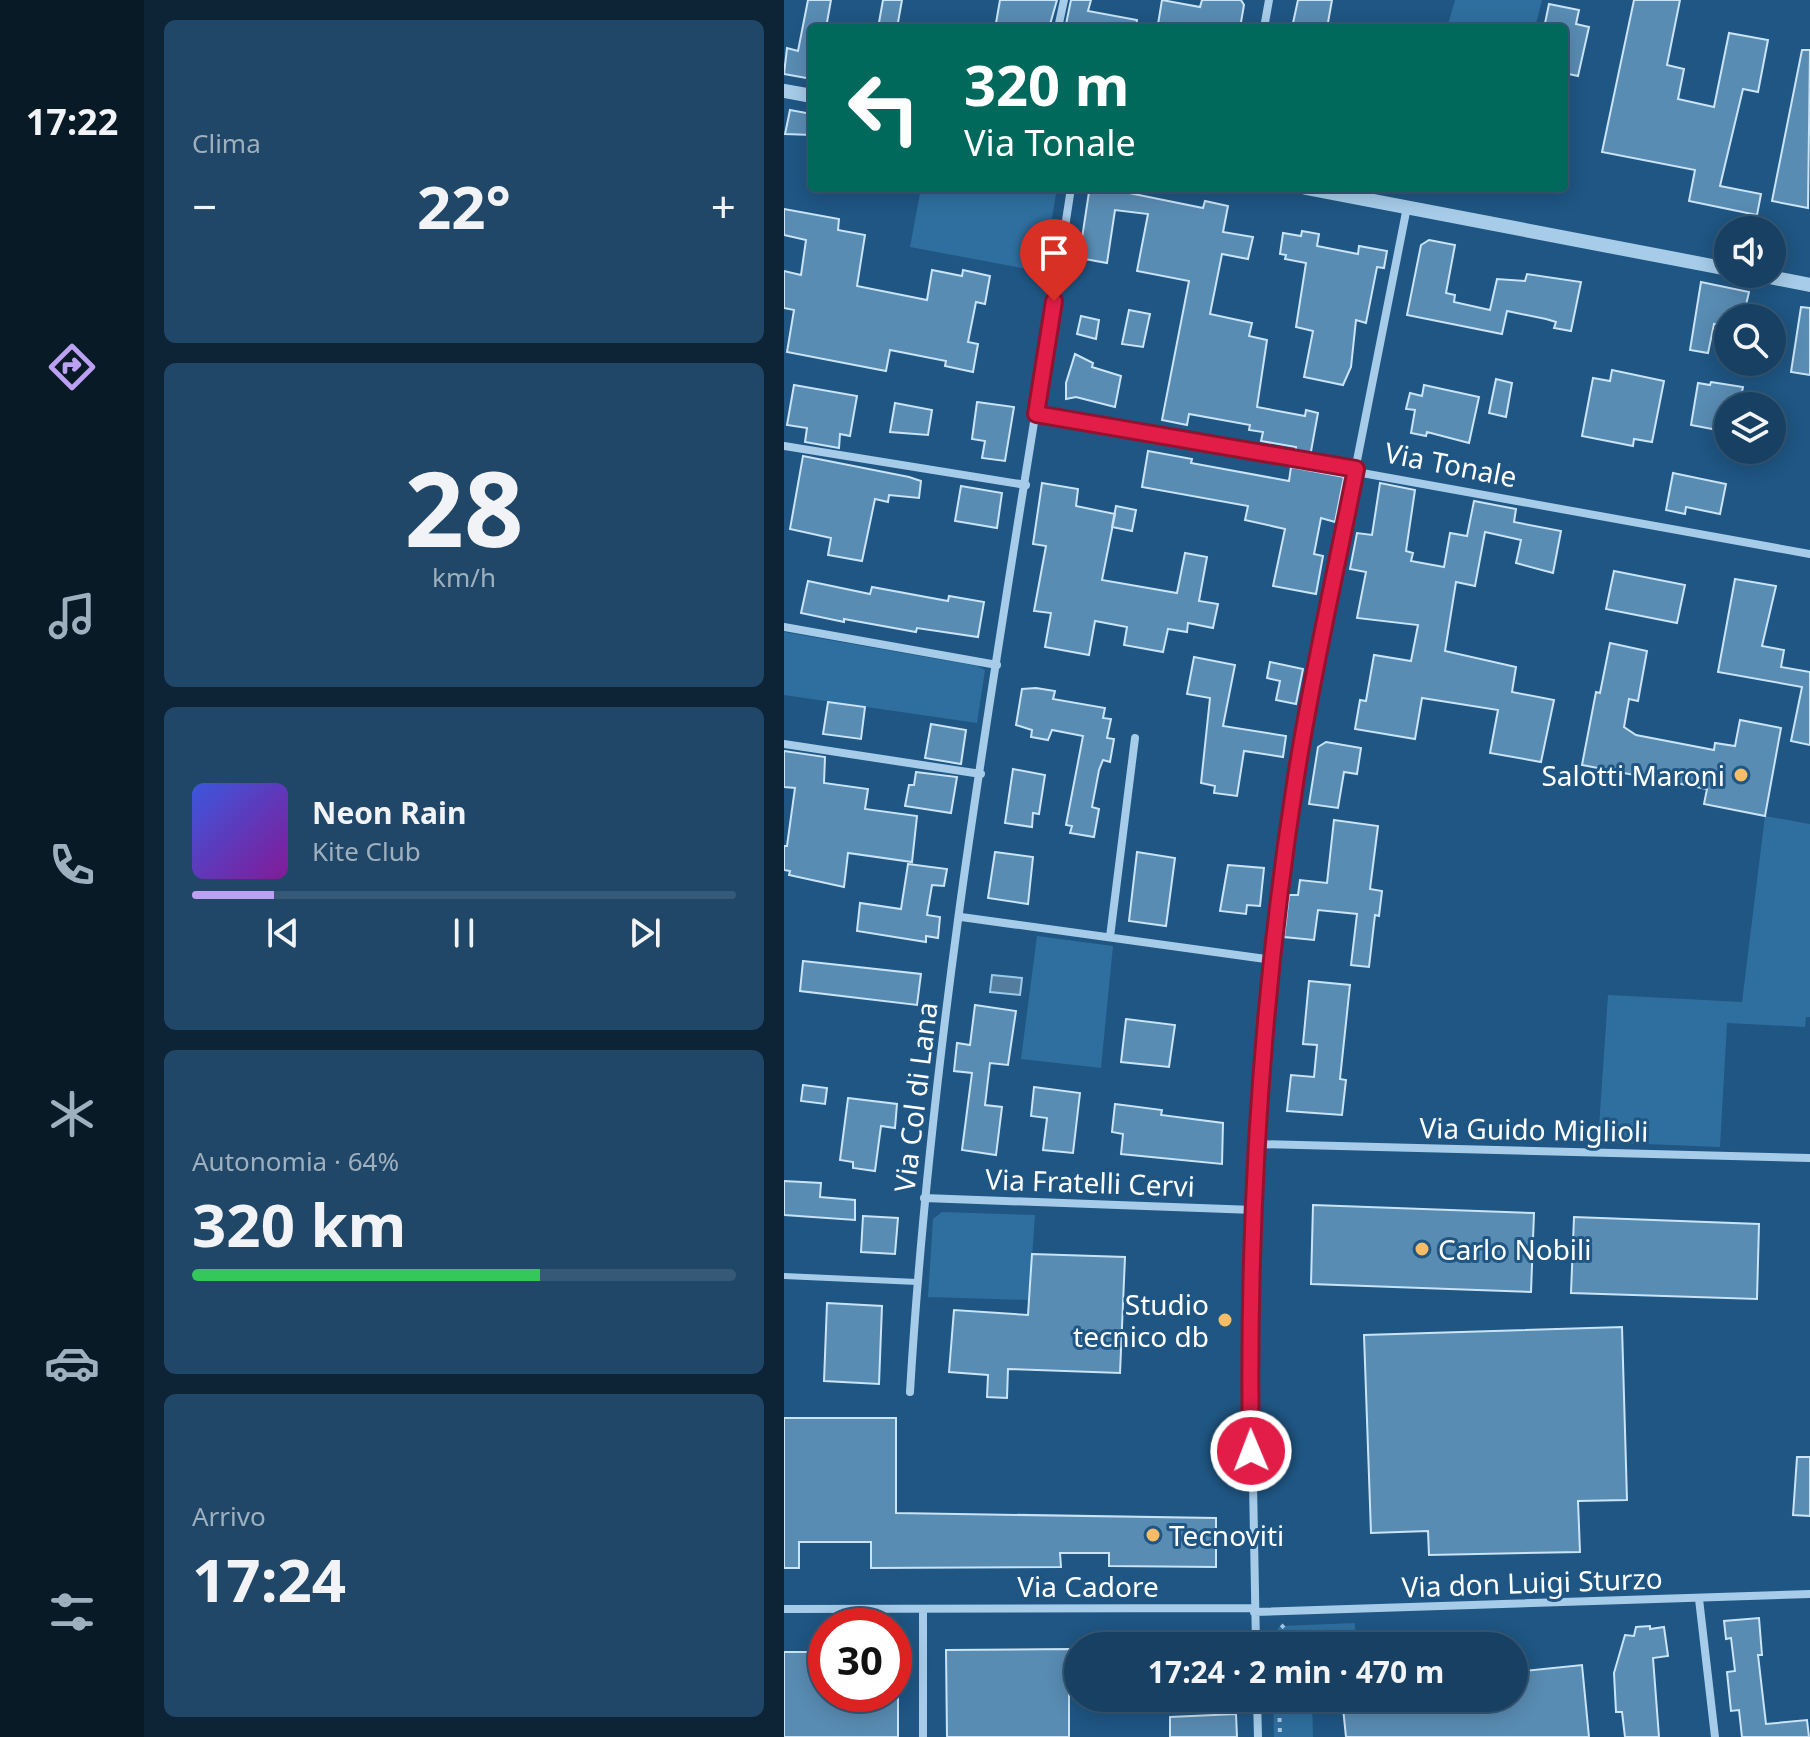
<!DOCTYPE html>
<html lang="it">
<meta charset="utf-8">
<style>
:root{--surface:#174062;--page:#204768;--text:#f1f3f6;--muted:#9eafbe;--line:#365977;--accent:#bca0f2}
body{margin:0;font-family:"Noto Sans",sans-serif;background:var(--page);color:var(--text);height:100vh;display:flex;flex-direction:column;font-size:30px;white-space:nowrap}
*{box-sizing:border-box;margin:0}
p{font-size:26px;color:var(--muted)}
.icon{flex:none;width:44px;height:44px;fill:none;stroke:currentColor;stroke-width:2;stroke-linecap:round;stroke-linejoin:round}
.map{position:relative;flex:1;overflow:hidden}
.sheet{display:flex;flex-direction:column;gap:20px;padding:20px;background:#0d2336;width:640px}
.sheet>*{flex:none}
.guide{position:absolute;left:24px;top:24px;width:760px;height:168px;border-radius:8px;box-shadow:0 4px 20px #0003,0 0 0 2px var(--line);background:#00695c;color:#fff;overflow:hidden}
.fabs{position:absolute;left:930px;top:216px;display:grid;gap:16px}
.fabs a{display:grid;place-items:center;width:72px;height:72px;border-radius:50%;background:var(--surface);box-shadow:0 4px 20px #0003,0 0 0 2px var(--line);font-size:40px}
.speed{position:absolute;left:24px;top:1608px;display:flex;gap:16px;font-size:40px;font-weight:700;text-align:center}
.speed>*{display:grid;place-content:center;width:104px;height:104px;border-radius:50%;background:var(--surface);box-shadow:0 4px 20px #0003,0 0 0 2px var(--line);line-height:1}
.speed .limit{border:12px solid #d22;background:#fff;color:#111}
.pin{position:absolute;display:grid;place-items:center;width:68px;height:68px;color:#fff;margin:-82px -34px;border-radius:50% 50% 50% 0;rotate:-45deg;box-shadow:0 0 8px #0007}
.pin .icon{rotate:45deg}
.me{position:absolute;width:88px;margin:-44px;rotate:359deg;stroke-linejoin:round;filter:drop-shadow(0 0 6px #0008)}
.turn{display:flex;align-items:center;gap:28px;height:168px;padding:0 24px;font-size:36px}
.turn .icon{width:104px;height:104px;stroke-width:2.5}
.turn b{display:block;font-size:56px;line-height:68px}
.big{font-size:60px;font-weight:700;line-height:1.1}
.sheet .tile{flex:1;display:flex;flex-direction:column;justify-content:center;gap:12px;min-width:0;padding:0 28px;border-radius:12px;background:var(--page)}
.sheet .dial{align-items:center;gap:0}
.dial b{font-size:104px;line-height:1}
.song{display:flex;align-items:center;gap:24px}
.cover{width:96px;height:96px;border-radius:12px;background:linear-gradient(135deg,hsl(230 70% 55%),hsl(290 70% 35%))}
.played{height:8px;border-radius:4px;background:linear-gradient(90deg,var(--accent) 15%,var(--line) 15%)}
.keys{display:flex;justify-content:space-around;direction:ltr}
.heat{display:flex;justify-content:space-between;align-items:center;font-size:44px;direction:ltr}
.charge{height:12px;border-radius:6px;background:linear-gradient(90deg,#34c759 64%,var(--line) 0)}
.trip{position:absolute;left:280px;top:1632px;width:464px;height:80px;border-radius:40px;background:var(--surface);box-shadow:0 4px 20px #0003,0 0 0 2px var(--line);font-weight:700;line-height:80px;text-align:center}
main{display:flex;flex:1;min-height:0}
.tabs{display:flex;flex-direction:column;width:144px;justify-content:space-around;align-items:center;background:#091a27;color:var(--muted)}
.tabs .icon{width:56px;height:56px}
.tabs .on{color:var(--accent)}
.tabs b{font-size:36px;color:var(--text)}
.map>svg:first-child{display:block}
</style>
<main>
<nav class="tabs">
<b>17:22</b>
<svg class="icon on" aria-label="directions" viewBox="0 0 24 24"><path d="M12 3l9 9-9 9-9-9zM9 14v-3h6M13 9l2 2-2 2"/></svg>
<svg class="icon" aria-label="music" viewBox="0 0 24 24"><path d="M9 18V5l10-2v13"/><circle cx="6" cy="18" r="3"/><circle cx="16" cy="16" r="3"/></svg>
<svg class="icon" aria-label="phone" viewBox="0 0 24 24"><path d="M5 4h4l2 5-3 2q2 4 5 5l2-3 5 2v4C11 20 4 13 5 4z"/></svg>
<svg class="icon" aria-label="climate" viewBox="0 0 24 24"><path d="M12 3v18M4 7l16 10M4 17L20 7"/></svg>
<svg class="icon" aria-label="car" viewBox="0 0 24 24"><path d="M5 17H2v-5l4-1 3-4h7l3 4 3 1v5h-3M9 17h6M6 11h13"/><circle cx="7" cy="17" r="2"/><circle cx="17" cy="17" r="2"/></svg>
<svg class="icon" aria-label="filters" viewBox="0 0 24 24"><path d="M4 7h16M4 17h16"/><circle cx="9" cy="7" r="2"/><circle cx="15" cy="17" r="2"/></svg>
</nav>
<section class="sheet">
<div class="tile"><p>Clima</p>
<div class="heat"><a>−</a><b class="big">22°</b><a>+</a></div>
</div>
<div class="tile dial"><b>28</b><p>km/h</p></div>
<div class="tile">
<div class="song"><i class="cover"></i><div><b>Neon Rain</b><p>Kite Club</p></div></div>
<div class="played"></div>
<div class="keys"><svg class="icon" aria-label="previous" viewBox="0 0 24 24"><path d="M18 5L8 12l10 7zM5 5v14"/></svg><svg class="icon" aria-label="pause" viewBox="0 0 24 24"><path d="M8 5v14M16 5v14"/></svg><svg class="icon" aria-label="next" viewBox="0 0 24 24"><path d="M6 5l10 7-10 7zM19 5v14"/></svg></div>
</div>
<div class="tile"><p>Autonomia · 64%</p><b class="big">320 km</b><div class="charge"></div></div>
<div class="tile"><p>Arrivo</p><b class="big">17:24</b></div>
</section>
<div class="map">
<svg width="1026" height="1737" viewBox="0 0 1026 1737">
<rect width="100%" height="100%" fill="#1f5683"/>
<path fill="#2f6f9f" d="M 671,0 L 758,0 L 751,28 L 663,28 Z
M 137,188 L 273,188 L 259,272 L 126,247 Z
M 0,632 L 193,666 L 201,670 L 193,723 L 0,695 Z
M 981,816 L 1026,824 L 1026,1017 L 1022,1017 L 1021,1027 L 943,1023 L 936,1147 L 814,1142 L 824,995 L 958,1002 Z
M 253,936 L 329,946 L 317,1068 L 237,1059 Z
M 158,1212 L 251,1215 L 245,1300 L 144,1297 L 149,1219 Z
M 571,1623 L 572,1646 L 481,1646 L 496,1626 Z
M 489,1698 L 528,1698 L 529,1737 L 490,1737 Z"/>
<path fill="#547c9c" stroke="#9ac9ea" stroke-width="2" d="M 208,975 L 238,978 L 236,995 L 206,992 Z"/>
<path fill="#598cb3" stroke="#cae4f7" stroke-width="2" d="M 24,0 L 47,0 L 42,28 L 28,28 L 28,79 L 0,74 L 3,48 L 14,51 Z
M 99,0 L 118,0 L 113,28 L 94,28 Z
M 216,0 L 273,0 L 265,28 L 237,28 L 212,23 Z
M 287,0 L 307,0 L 304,11 L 353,20 L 352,28 L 301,28 L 282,24 Z
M 378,0 L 416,7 L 418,0 L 457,0 L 460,5 L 456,28 L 392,28 L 374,24 Z
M 514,0 L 548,0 L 543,28 L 509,23 Z
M 850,0 L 896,0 L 883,65 L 900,69 L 894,99 L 930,107 L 945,33 L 984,40 L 974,92 L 959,89 L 936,186 L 977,194 L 973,215 L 905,201 L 911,170 L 818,152 Z
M 765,4 L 795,10 L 792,24 L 805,27 L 794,76 L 780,73 L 780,28 L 760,28 Z
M 1018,50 L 1026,50 L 1024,208 L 988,201 Z
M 6,110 L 28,114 L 28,135 L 1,134 Z
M 311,188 L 346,188 L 345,193 L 419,208 L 421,201 L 444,206 L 439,232 L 469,237 L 464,259 L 438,254 L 426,314 L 468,323 L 465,336 L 483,340 L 473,407 L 521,416 L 522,410 L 534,413 L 526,457 L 511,454 L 512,447 L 477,441 L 479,432 L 465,430 L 466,425 L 405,414 L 403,425 L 378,420 L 405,281 L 353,271 L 364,214 L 331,210 L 323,263 L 295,258 L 305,192 Z
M 0,209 L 55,219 L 54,230 L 81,235 L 73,286 L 143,300 L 148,270 L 178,276 L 179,270 L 206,276 L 201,304 L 192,302 L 184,342 L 194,344 L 189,372 L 161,366 L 162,361 L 106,350 L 102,371 L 3,352 L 10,310 L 0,308 L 0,271 L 17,275 L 22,240 L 0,235 Z
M 518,231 L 535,234 L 533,246 L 574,254 L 575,246 L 603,251 L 600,268 L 593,267 L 582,323 L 572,320 L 567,367 L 559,385 L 520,377 L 529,331 L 512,327 L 522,263 L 501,259 L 502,255 L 496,254 L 499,233 L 517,236 Z
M 645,240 L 671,245 L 662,293 L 671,295 L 670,302 L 706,310 L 713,279 L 741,281 L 743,274 L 797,282 L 787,331 L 770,328 L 772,322 L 762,319 L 723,311 L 718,334 L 623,315 L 637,245 Z
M 917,282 L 965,292 L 960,314 L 944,318 L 944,327 L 930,324 L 924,353 L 906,350 Z
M 1017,307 L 1026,308 L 1026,375 L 1007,372 Z
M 345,310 L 366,314 L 359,347 L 338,344 Z
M 297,316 L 315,320 L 312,339 L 293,334 Z
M 291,354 L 309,363 L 308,367 L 337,376 L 331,407 L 292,397 L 282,399 L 282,383 Z
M 828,370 L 880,381 L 868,442 L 850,439 L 849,446 L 798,436 L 809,378 L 826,381 Z
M 712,379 L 728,383 L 722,417 L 705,413 Z
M 927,382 L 959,387 L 955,406 L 944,406 L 944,432 L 907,425 L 914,383 L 926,385 Z
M 10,385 L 73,396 L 66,436 L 56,434 L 55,448 L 21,442 L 23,428 L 3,425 Z
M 640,385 L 695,397 L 685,443 L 643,432 L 642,436 L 627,433 L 631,410 L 622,409 L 626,393 L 638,396 Z
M 193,402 L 230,407 L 221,461 L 198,458 L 201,441 L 188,439 Z
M 111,403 L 148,410 L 144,435 L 106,432 Z
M 364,451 L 408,459 L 407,463 L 505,481 L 507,467 L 560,477 L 551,522 L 537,518 L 530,554 L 539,556 L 532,594 L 489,586 L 501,529 L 461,520 L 464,506 L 358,487 Z
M 19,456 L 125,477 L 137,481 L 135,498 L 105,495 L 104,502 L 91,499 L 78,561 L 44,555 L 47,538 L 6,529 Z
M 889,473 L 942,484 L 936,514 L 902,507 L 901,514 L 882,510 Z
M 258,483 L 294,489 L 292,506 L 331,514 L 318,580 L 393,593 L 401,553 L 423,557 L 415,601 L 434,604 L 429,628 L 404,623 L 403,632 L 384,629 L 379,652 L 340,645 L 343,627 L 311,621 L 305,655 L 261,647 L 267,613 L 250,611 L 262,546 L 249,544 Z
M 596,483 L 631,490 L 622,551 L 629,553 L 627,561 L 660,567 L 666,533 L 683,536 L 690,501 L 732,509 L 730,522 L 777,531 L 769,573 L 732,563 L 737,540 L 701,532 L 691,586 L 672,582 L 661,651 L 732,667 L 728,692 L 770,700 L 757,762 L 706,753 L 714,710 L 638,698 L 631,739 L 571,729 L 576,700 L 582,701 L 590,655 L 627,661 L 634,625 L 573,618 L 582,572 L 566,569 L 573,533 L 588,535 Z
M 177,486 L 218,493 L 213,528 L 171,521 Z
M 332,506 L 352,510 L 348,531 L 328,527 Z
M 830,571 L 901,585 L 893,623 L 822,609 Z
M 951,579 L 992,586 L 978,646 L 1000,650 L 997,667 L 1026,672 L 1026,745 L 1007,741 L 1018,687 L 934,672 Z
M 24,581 L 86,594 L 88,587 L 164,601 L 165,596 L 200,602 L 194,637 L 133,628 L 132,632 L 60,619 L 60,622 L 17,613 Z
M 826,643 L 863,651 L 854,701 L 845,699 L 840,727 L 852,735 L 930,750 L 931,743 L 951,746 L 956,720 L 997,728 L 981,816 L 920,804 L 923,789 L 798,765 L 812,692 L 816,693 Z
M 410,657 L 451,665 L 439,726 L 502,736 L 499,757 L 460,751 L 453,796 L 430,793 L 431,786 L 417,783 L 426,698 L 403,694 Z
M 486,662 L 519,669 L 512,704 L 492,700 L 496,681 L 483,678 Z
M 252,688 L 271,691 L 269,699 L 321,708 L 319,718 L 327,719 L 323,738 L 330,739 L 326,762 L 319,760 L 315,770 L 308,807 L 315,809 L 310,837 L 286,833 L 288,826 L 282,825 L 299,736 L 268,730 L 264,740 L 247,737 L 248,730 L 232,725 L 238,689 Z
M 44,702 L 81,707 L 77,739 L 39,734 Z
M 147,724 L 182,730 L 177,764 L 141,758 Z
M 542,742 L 577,748 L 573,774 L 560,772 L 554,808 L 525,804 L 534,747 Z
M 0,751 L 41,757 L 40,783 L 84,789 L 81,809 L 133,816 L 128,862 L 64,853 L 60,887 L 5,875 L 6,871 L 0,870 L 0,846 L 3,846 L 11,788 L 0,787 Z
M 229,769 L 261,775 L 255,814 L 249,813 L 248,827 L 221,823 Z
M 132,772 L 173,777 L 167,813 L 121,806 L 125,785 L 130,785 Z
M 550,820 L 594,826 L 586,889 L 598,891 L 595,916 L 591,915 L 585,967 L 567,965 L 573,914 L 534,910 L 530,940 L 500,937 L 505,895 L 514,895 L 516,880 L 543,883 Z
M 211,852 L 249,857 L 244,904 L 204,898 Z
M 353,852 L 391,858 L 382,926 L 345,921 Z
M 124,864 L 163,869 L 160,886 L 148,885 L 143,915 L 156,917 L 154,938 L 142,936 L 142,942 L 73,931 L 76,903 L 117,909 Z
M 444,865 L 480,868 L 476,906 L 463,905 L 462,914 L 436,911 Z
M 19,961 L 137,974 L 133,1005 L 16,991 Z
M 525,981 L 566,985 L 556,1079 L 562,1080 L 558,1115 L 503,1111 L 507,1075 L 530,1077 L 533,1045 L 519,1044 Z
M 191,1005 L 232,1011 L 224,1065 L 206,1063 L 201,1105 L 218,1107 L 212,1155 L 178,1150 L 188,1073 L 170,1071 L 173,1043 L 186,1045 Z
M 342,1019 L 391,1025 L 385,1067 L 337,1062 Z
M 19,1085 L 43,1088 L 41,1104 L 17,1101 Z
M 250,1087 L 296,1093 L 289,1153 L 259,1150 L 263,1118 L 247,1116 Z
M 64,1098 L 113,1104 L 111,1128 L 97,1126 L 91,1171 L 69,1168 L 69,1162 L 56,1160 Z
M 331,1104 L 378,1110 L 377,1115 L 439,1123 L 438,1164 L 337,1154 L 339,1134 L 328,1132 Z
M 0,1181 L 37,1183 L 36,1197 L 71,1200 L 71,1220 L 0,1215 Z
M 529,1205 L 750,1213 L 747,1292 L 527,1284 Z
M 79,1216 L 114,1218 L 111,1254 L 77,1252 Z
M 790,1217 L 975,1224 L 973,1299 L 787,1293 Z
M 248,1254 L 341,1257 L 336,1373 L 224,1369 L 223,1398 L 203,1397 L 204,1375 L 165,1372 L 170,1310 L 244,1315 Z
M 43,1303 L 98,1306 L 95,1384 L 40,1381 Z
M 838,1327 L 843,1500 L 794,1501 L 796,1552 L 645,1555 L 644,1531 L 587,1533 L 580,1335 Z
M 0,1418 L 112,1418 L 112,1513 L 432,1518 L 432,1567 L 325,1566 L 325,1553 L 276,1553 L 277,1567 L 87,1568 L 87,1542 L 15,1542 L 15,1568 L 0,1568 Z
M 1013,1457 L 1026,1457 L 1026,1516 L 1009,1515 Z
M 975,1618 L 978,1655 L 974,1655 L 982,1724 L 1023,1720 L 1025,1737 L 958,1737 L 955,1710 L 947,1711 L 943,1672 L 951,1671 L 947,1638 L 942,1639 L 940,1621 Z
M 866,1626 L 866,1629 L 880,1627 L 884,1656 L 869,1658 L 875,1737 L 841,1737 L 838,1712 L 832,1712 L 830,1673 L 841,1635 L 850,1636 L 852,1627 Z
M 285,1649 L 285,1737 L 163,1737 L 162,1650 Z
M 0,1652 L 42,1652 L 42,1694 L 114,1694 L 114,1737 L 0,1737 Z
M 798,1665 L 805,1737 L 562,1737 L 558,1698 L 730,1698 L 730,1672 Z
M 452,1714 L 453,1737 L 386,1737 L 386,1717 Z"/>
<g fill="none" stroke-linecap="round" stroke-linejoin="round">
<path stroke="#a6cce9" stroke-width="4" stroke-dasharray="4 6" stroke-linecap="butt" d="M 493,1646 L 493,1632 L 500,1625
M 495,1698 L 496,1737"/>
<path stroke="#a6cce9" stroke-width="6" d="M 0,1276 L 133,1282"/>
<path stroke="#a6cce9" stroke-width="8" d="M 274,28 L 280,0
M 480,28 L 485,0
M 252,414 L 1026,554
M 0,446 L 242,485
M 0,627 L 213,665
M 0,744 L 197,774
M 177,917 L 489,960
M 326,937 L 351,738
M 473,1144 L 1026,1158
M 140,1198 L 470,1210
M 126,1392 C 150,989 226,587 287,188
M 915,1599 L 931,1737
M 0,1609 L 470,1608
M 470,1612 L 1026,1594
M 472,1646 L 466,1318 L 472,1163 L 489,960 L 523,714 L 623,207
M 473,1698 L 474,1737
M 139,1737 L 139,1609"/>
<path stroke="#a6cce9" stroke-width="14" d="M 0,91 L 28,96
M 522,188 L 944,269
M 971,274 L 1026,285"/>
</g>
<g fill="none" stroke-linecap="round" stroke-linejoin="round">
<defs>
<path id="route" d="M 270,301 L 252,414 L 572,469 C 552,571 528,674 512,777 C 477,999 463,1226 467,1451"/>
</defs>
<use href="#route" stroke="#92132f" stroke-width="20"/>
<use href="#route" stroke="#e11d48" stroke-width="14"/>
</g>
<g fill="#f7bc66" stroke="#1f5683" stroke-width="3">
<circle cx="957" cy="775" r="8"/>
<circle cx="638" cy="1249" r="8"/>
<circle cx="441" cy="1320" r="8"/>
<circle cx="369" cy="1535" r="8"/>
</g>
<g text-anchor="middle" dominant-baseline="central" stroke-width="6" stroke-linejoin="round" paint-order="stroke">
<g font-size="28" fill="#fff" stroke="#1f5683">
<text transform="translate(667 464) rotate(11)">Via Tonale</text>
<text transform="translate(131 1097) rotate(-83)">Via Col di Lana</text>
<text transform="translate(750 1129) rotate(1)">Via Guido Miglioli</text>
<text transform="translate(306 1182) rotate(2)">Via Fratelli Cervi</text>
<text transform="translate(748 1582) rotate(-2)">Via don Luigi Sturzo</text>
<text x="304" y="1586">Via Cadore</text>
</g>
<g font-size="28" fill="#fff" stroke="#1f5683" text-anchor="end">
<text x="941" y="775">Salotti Maroni</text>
<text x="654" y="1249" text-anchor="start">Carlo Nobili</text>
<text x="425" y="1304">Studio<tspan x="425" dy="32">tecnico db</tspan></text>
<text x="385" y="1535" text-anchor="start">Tecnoviti</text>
</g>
</g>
</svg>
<div class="fabs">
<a><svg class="icon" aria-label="sound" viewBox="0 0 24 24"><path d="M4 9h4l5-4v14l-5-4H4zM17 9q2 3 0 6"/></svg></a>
<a><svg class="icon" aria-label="search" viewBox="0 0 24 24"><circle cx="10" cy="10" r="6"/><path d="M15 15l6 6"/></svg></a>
<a><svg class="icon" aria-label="layers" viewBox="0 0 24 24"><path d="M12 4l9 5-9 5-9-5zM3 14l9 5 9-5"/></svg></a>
</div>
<div class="speed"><div class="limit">30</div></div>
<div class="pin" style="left:270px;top:301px;background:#d93025"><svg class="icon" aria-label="arrive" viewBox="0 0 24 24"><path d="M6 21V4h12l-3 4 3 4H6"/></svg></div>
<svg class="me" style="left:467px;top:1451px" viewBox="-20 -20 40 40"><circle r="17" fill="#e11d48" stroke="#fff" stroke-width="3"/><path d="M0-11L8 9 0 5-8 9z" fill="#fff"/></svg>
<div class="trip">17:24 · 2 min · 470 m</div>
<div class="guide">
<div class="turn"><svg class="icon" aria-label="left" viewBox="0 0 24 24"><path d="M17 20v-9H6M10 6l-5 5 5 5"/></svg><div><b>320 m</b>Via Tonale</div></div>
</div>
</div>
</main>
